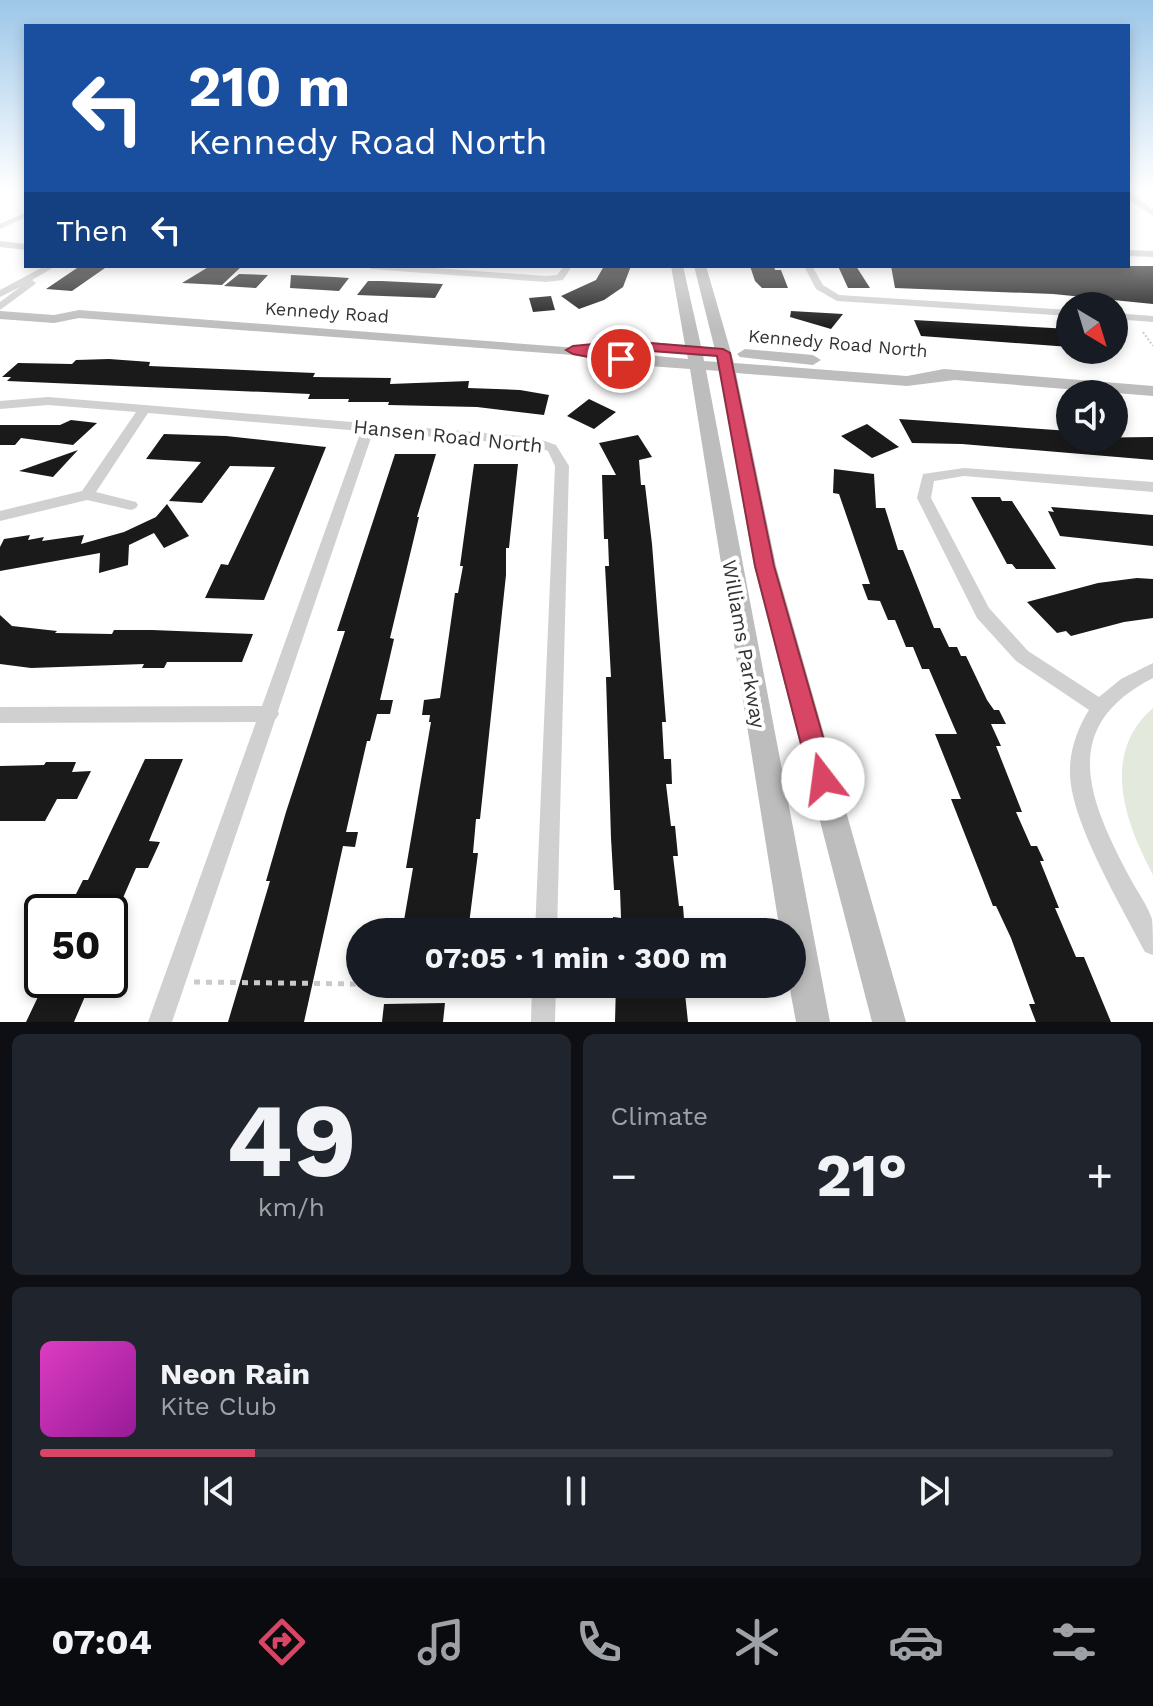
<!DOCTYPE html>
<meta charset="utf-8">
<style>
:root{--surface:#171b24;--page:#20242c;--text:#f1f3f6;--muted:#9ea1a6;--line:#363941;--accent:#d94665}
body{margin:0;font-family:"Work Sans",sans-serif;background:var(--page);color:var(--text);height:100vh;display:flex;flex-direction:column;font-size:30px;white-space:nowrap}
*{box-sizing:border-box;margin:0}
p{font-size:26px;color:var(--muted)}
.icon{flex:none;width:44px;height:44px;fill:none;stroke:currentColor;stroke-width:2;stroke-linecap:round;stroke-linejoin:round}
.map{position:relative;height:1022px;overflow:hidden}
.drawer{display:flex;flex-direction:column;gap:12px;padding:12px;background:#0d0f14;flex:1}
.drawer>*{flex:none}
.top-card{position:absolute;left:24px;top:24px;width:1106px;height:244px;border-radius:0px;box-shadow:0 4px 12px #0003;background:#1a4fa0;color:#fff;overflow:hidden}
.needle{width:52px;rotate:142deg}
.tools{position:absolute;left:1056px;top:292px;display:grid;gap:16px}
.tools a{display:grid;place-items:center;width:72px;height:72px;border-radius:50%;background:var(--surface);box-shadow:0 4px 12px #0003;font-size:40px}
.speed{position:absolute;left:24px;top:894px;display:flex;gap:16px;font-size:40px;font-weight:700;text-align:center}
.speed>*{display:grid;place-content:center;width:104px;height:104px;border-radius:50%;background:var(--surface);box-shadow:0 4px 12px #0003;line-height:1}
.speed .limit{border:4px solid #111;border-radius:12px;background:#fff;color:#111}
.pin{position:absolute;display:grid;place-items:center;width:68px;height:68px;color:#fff;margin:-34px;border:4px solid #fff;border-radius:50%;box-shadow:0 2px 8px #0007}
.me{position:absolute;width:88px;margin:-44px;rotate:345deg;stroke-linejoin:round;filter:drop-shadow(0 0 6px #0008)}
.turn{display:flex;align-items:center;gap:28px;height:168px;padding:0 32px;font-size:36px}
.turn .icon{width:104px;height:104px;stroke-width:2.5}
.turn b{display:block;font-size:56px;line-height:68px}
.then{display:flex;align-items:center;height:76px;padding:0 32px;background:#0003;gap:16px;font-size:30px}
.big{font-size:60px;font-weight:700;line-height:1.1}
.drawer .widget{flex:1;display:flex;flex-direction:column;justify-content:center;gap:12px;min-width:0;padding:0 28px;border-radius:12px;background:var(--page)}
.drawer .dial{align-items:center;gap:0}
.dial b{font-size:104px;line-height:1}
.song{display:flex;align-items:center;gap:24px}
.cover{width:96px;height:96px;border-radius:12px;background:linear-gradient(135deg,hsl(310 70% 55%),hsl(300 70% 35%))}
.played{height:8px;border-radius:4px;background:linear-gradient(90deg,var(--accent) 20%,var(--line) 20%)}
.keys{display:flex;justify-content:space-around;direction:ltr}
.heat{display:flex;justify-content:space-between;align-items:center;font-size:44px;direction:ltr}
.drawer .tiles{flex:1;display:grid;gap:12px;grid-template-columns:1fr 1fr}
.widget:last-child{grid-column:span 2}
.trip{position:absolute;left:346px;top:918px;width:460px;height:80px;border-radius:40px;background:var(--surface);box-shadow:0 4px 12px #0003;font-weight:700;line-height:80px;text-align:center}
.dock{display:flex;height:128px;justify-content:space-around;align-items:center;background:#090b0e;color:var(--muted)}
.dock .icon{width:56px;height:56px}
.dock .on{color:var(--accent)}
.dock b{font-size:36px;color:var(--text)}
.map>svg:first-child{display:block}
</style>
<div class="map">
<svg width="1153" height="1022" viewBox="0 0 1153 1022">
<rect width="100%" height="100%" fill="#fff"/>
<path fill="#e4e9dd" d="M 1153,708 L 1153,875 C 1125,823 1100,753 1153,708 Z"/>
<path fill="#1a1a1a" d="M 80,266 L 105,268 L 72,291 L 46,289 Z
M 210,266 L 242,266 L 222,285 L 182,283 Z
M 604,266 L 631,266 L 623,287 L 604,300 L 579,309 L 561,296 L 596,280 Z
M 750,266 L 774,266 L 775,270 L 781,270 L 788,288 L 762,288 L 755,281 Z
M 838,266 L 856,266 L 870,288 L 848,288 Z
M 891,266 L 1153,266 L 1153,304 L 1053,294 L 895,288 Z
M 239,274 L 268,275 L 256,288 L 224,286 Z
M 291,275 L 334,277 L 349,278 L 339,291 L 290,288 Z
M 368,281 L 382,281 L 443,284 L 435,298 L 357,295 Z
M 551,296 L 555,310 L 533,312 L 529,298 Z
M 791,311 L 843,314 L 831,329 L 790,317 Z
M 914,320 L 1070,329 L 1070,347 L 921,336 Z
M 109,359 L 150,362 L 149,366 L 315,373 L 313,377 L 391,378 L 390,384 L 469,381 L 468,388 L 520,390 L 549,395 L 544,415 L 477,407 L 388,405 L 389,402 L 348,402 L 349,399 L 308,399 L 310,394 L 7,381 L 11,377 L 2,377 L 18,363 L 72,364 L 76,360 Z
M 589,399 L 616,412 L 594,429 L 567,416 Z
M 899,419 L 1070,431 L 1070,438 L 1153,437 L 1153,460 L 962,444 L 912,443 Z
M 71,420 L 97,423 L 73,445 L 21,438 L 15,445 L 0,445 L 0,425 L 60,425 Z
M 867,424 L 899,447 L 872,458 L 841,436 Z
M 164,434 L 226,436 L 326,447 L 264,600 L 205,598 L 221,564 L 228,565 L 275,467 L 230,466 L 202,503 L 169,501 L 201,462 L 146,459 Z
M 638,435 L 652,457 L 639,460 L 641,485 L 645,485 L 652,544 L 666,722 L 662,722 L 664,759 L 671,759 L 672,784 L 666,784 L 671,826 L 675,826 L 678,856 L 673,856 L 679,906 L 683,906 L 685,932 L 613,932 L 613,917 L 621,918 L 620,890 L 614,890 L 611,838 L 606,677 L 611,677 L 605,566 L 609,566 L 608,539 L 604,539 L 602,475 L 616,475 L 599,443 Z
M 78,450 L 53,477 L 19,471 Z
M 395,454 L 436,454 L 417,517 L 419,517 L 390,638 L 394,639 L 380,700 L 393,700 L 390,714 L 377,714 L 370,741 L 367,741 L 346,832 L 358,832 L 355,847 L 343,846 L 304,1022 L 228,1022 L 270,881 L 266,881 L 286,812 L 345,631 L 337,631 Z
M 474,464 L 518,464 L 510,538 L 509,548 L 506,548 L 506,575 L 480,819 L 476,819 L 473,853 L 478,853 L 468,932 L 402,932 L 413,868 L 406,868 L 431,722 L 429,722 L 430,715 L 422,715 L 424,700 L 440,698 L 455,593 L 458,593 L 463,566 L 460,566 Z
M 834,469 L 874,474 L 876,508 L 885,508 L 898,550 L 903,550 L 934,628 L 940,628 L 949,647 L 957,647 L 961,656 L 966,656 L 987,700 L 994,710 L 999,710 L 1006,724 L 991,724 L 1001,746 L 996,746 L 1022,812 L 1016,812 L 1031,846 L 1037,846 L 1044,861 L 1040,861 L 1059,908 L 1055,908 L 1076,957 L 1084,957 L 1111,1022 L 1036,1022 L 1029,1004 L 1035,1004 L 1011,938 L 996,906 L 993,906 L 951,799 L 961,799 L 935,734 L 957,734 L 929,669 L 922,669 L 913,647 L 906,647 L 895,620 L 888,620 L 880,601 L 868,600 L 862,584 L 870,584 L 839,494 L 833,493 Z
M 971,497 L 1000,497 L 1002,501 L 1012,501 L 1056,569 L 1016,569 L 1012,564 L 1007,564 Z
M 167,504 L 189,536 L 164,548 L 154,533 L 129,545 L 128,565 L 99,573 L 100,553 L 0,571 L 0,547 L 4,539 L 30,535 L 28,540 L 44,537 L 42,541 L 84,535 L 81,544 L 124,532 L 156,517 Z
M 1051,507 L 1153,515 L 1153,546 L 1060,536 L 1048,511 L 1054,512 Z
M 1137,578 L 1153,579 L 1153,618 L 1124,622 L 1071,636 L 1066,631 L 1057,633 L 1027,602 L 1098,583 Z
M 0,615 L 12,626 L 57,631 L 55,633 L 112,634 L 114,630 L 152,630 L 253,634 L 242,662 L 167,662 L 164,668 L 142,668 L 144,664 L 31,668 L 0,664 Z
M 145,759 L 183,759 L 149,841 L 160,842 L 148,868 L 136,868 L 119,907 L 128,907 L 110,949 L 110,912 L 67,912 L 83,880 L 88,880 Z
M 46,762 L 76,762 L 72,772 L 91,771 L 77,799 L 57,799 L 45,821 L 0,821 L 0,766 L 44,765 Z
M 46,980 L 92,980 L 74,1022 L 26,1022 Z
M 616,984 L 684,984 L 688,1022 L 615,1022 Z
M 445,1003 L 443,1022 L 382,1022 L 384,1004 Z"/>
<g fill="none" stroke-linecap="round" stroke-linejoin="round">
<path stroke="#cacaca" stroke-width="2" stroke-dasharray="2 2" stroke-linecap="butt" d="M 1143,332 L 1153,346"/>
<path stroke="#cacaca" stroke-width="5" stroke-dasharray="6 6" stroke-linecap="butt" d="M 194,982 L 360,984
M 360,984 L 525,986"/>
<path fill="#d0d0d0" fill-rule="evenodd" d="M 1128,189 L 1153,210 L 1153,216 L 1130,201 Z
M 26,212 L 26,217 L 0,229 L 0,224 Z
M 0,241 L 26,244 L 26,250 L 0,247 Z
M 1128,250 L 1153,251 L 1153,257 L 1128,256 Z
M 45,266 L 56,266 L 32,280 L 36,283 L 34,285 L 0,310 L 0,302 L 20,287 L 0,297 L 0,290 Z
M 367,266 L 407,266 L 546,276 L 557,275 L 564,266 L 572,266 L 563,280 L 546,282 L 371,269 Z
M 804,266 L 812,266 L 823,285 L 839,295 L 1070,310 L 1070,316 L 837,301 L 816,289 Z
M 1114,313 L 1153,316 L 1153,322 L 1114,319 Z
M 48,397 L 533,437 L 556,445 L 569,466 L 557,932 L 535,932 L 555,466 L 548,451 L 533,445 L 373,432 L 278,711 L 279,714 L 275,720 L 172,1022 L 148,1022 L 256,722 L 0,723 L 0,707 L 262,706 L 361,431 L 148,413 L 96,492 L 136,502 L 138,505 L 136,508 L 131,510 L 87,500 L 0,521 L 0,511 L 82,491 L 136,412 L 48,405 L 0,409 L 0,401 Z
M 964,468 L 1153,482 L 1153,492 L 964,476 L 934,481 L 931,498 L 989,608 L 1028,651 L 1099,697 L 1121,679 L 1153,663 L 1153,678 C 1057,727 1089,800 1129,876 C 1136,890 1147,904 1152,919 C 1153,929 1153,944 1153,955 L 1145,952 C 1122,907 1072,824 1070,775 C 1069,752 1077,729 1089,710 L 1016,661 L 977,618 L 917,498 L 923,474 Z
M 532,984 L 556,984 L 555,1022 L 531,1022 Z"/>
<path fill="#bdbdbd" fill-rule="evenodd" d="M 671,266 L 683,266 L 701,346 L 713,351 L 703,355 L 704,361 L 718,362 L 694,266 L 706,266 L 734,363 L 907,376 L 944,369 L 1153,386 L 1153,396 L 955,380 L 907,386 L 736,373 L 776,566 L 906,1022 L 872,1022 L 754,566 L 720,371 L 706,370 L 830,1022 L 796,1022 L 789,984 L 792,984 L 792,932 L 780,932 L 690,369 L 621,364 L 573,355 L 79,318 L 54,323 L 0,319 L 0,311 L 54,315 L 79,310 L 591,349 L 592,344 C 622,337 654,343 685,345 ZM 625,350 L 687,354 L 688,359 L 604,351 Z
M 745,349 L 813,355 L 821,360 L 813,365 L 740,357 L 737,354 Z"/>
</g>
<linearGradient id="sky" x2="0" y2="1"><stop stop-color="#9cc6e8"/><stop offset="0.57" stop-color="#fff"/><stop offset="1" stop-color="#fff" stop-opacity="0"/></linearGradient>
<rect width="1153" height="330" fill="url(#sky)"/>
<path fill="#d94665" stroke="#8d2e42" stroke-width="2" d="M 625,341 L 723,349 L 730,353 L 774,566 L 835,779 L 832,787 L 823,791 L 814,787 L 810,779 L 755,566 L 717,356 L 625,349 L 603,351 L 626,356 L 628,359 L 621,363 L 573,354 L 566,350 L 573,346 Z"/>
<g text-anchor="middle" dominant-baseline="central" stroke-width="8" stroke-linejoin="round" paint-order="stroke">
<g font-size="18" fill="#333" stroke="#fff">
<text transform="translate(327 312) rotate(4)">Kennedy Road</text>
<text transform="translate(838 343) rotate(5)">Kennedy Road North</text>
</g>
<g font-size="20" fill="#333" stroke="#fff">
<text transform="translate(448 436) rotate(6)">Hansen Road North</text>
<text transform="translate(744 644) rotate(80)">Williams Parkway</text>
</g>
</g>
</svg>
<div class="tools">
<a><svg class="needle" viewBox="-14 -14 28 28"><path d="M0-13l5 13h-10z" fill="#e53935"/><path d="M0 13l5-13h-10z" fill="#9ea1a6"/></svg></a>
<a><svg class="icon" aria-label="sound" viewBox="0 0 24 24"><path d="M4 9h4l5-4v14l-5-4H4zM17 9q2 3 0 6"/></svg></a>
</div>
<div class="speed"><div class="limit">50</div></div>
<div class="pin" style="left:621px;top:359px;background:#d93025"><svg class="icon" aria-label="arrive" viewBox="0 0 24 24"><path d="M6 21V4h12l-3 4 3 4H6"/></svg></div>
<svg class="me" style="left:823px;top:779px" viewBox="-20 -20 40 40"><circle r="19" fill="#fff"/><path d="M0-13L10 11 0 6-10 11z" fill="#d94665"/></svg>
<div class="trip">07:05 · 1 min · 300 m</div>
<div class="top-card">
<div class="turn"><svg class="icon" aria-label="left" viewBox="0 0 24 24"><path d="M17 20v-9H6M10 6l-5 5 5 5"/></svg><div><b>210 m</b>Kennedy Road North</div></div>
<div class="then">Then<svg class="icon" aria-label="left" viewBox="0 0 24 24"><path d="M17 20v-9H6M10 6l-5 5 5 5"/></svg></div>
</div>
</div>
<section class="drawer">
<div class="tiles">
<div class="widget dial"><b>49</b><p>km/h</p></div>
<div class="widget"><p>Climate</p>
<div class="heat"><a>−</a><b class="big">21°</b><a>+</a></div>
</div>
<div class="widget">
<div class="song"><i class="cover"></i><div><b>Neon Rain</b><p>Kite Club</p></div></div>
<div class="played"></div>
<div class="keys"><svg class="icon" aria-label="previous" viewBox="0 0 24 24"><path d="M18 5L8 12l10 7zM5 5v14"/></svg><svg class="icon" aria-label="pause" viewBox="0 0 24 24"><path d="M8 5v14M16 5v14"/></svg><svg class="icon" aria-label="next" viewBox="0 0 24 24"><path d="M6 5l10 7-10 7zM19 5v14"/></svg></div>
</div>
</div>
</section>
<nav class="dock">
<b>07:04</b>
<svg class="icon on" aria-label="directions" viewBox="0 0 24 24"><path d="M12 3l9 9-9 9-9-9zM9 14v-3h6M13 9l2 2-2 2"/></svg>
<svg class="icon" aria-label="music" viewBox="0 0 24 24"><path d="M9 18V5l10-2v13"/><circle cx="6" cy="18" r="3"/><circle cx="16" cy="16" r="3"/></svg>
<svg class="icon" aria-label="phone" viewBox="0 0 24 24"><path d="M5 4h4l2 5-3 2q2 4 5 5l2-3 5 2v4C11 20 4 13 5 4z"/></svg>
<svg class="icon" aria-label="climate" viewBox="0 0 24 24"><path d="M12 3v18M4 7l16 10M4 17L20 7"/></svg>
<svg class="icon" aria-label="car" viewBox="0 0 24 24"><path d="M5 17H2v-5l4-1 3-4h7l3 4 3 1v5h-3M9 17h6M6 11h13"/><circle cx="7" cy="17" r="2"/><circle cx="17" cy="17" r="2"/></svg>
<svg class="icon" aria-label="filters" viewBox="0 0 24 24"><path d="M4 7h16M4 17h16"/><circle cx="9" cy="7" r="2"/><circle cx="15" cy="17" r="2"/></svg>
</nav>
